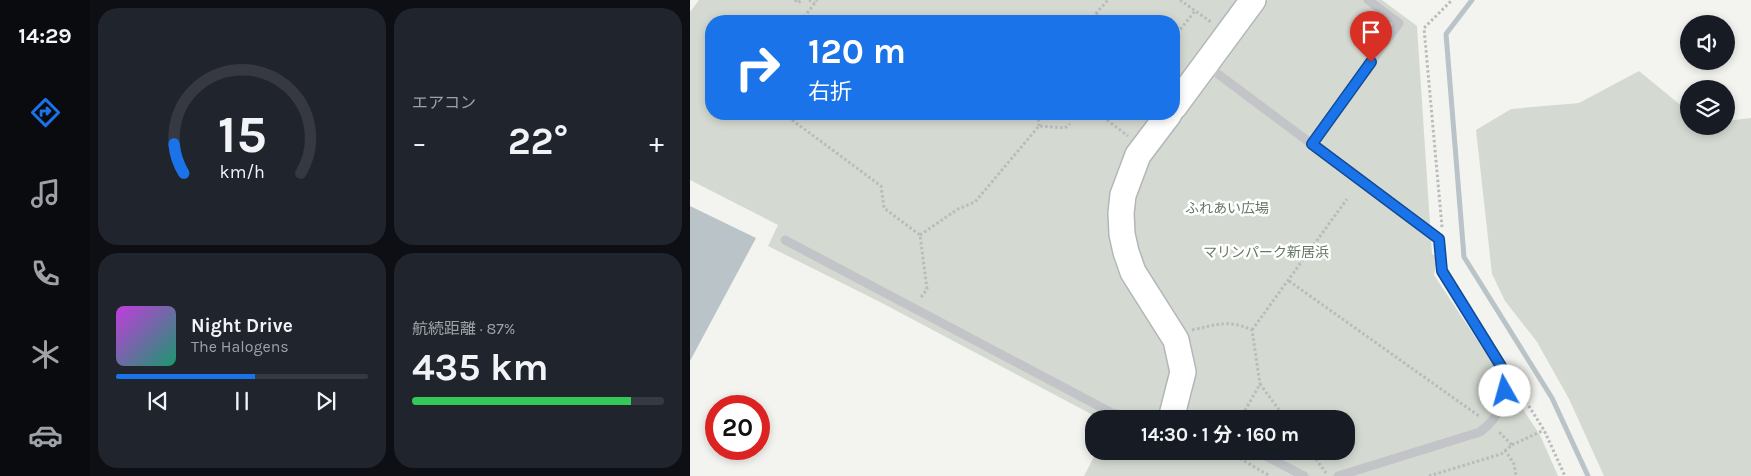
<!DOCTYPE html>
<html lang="ja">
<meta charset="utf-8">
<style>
:root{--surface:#171b24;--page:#20242c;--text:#f1f3f6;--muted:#9ea1a6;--line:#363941;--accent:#1a73e8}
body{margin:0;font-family:Karla,"Noto Sans JP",sans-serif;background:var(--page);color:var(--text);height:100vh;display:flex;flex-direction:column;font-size:19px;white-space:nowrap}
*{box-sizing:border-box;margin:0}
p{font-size:16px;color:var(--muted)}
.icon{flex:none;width:28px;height:28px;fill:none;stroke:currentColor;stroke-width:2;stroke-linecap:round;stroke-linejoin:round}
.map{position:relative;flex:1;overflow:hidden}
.side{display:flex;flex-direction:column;gap:8px;padding:8px;background:#0d0f14;width:600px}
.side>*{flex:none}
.banner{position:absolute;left:15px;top:15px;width:475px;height:105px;border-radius:20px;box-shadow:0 2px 8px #0003;background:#1a73e8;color:#fff;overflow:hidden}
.controls{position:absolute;left:990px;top:15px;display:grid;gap:10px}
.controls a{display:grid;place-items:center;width:55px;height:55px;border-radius:50%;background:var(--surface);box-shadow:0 2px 8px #0003;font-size:25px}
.speed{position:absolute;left:15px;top:395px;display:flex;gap:10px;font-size:25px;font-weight:700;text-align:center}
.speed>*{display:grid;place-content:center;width:65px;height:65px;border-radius:50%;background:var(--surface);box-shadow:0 2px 8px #0003;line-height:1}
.speed .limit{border:8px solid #d22;background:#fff;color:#111}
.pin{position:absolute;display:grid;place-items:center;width:42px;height:42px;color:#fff;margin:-51px -21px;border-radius:50% 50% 50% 0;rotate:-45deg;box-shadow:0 0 5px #0007}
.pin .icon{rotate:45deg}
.me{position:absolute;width:55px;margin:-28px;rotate:353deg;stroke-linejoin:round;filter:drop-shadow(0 0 4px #0008)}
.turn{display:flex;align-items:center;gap:18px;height:105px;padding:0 20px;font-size:22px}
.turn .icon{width:65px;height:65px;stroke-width:2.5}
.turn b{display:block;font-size:35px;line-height:42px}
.big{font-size:38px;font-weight:700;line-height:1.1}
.side .tile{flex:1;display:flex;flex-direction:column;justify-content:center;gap:8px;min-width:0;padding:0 18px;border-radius:20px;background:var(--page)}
.side .dial{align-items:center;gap:0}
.dial svg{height:130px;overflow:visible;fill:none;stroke:var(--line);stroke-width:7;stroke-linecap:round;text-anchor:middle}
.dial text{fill:var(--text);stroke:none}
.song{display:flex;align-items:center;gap:15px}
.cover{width:60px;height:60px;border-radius:8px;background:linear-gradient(135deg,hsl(290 70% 55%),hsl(160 70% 35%))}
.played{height:5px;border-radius:2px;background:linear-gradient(90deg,var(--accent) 55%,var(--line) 55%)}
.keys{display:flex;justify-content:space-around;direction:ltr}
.heat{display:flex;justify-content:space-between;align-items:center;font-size:28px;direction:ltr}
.charge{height:8px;border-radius:4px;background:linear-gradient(90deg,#34c759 87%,var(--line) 0)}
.side .tiles{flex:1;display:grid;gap:8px;grid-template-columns:repeat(2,1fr)}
.trip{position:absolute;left:395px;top:410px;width:270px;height:50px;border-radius:20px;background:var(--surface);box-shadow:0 2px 8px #0003;font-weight:700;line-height:50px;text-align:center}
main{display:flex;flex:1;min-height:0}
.menu{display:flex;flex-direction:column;width:90px;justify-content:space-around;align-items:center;background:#090b0e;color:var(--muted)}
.menu .icon{width:35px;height:35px}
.menu .current{color:var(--accent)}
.menu b{font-size:22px;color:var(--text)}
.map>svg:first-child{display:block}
</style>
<main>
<nav class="menu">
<b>14:29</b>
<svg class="icon current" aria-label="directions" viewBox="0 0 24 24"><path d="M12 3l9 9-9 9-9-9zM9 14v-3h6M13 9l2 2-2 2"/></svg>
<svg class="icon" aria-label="music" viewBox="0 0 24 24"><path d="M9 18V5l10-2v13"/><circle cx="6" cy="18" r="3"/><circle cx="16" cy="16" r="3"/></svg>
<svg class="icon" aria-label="phone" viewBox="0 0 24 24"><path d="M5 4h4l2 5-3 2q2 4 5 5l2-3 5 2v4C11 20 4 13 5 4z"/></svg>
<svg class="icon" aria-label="climate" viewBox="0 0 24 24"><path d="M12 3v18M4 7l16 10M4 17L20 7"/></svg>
<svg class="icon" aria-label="car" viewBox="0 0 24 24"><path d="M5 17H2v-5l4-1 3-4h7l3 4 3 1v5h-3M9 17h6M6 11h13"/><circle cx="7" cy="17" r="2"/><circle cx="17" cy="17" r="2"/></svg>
</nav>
<section class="side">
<div class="tiles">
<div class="tile dial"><svg viewBox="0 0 100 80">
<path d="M14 69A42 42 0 1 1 86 69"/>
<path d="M14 69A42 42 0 0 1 8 51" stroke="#1a73e8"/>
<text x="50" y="56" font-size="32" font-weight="700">15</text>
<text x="50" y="72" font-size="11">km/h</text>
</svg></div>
<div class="tile"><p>エアコン</p>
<div class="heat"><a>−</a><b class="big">22°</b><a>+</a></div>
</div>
<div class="tile">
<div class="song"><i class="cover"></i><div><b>Night Drive</b><p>The Halogens</p></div></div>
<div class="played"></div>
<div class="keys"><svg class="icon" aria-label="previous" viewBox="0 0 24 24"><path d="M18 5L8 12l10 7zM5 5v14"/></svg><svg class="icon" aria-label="pause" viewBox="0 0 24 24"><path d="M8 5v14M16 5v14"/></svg><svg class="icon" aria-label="next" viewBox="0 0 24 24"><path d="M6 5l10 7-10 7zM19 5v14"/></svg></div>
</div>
<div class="tile"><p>航続距離 · 87%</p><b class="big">435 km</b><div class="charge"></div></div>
</div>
</section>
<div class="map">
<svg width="1061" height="476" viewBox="0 0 1061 476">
<rect width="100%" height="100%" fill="#f3f4f0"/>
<path fill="#d4dad1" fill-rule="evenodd" d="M 9,0 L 692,0 L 727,26 L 742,254 L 747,257 L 744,275 L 850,435 L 868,476 L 394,476 L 407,451 L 656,451 L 656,419 L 404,419 L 404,424 L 401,414 L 190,302 L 78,246 L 88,225 L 0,180 L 0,12 ZM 21,21 L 484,21 L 484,114 L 21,114 Z
M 949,71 L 999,112 L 999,126 L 1036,126 L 1036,121 L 1061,118 L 1061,476 L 914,476 L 879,399 L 847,342 L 815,301 L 802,274 L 786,130 L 821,109 L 889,103 Z"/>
<path fill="#b9c3c8" d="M 0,206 L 66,238 L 0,361 Z"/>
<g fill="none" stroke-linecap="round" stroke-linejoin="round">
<path stroke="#b9c3c8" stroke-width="5" d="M 782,0 L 756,34 L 774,257 L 862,398 L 898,476"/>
<defs>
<path id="secondary" d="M 484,107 L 563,0
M 479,114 L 448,155 L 433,195 L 431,213 L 432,234 L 436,252 L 443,272 L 486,340 L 493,372 L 481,419"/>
</defs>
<use href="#secondary" stroke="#b2b6ba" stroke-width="28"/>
<path stroke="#b9bbbd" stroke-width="3" stroke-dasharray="2.5 2.5" stroke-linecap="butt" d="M 105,0 L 108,3 L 111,0
M 119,0 L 125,3
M 490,0 L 521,22
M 406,13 L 417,21
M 111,21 L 127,0
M 399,21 L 418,0
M 484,37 L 505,11
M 94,114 L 191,186 L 194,208 L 230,235 L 237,289 L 230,299
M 348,114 L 349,126
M 409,114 L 438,136
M 752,227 L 734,28 L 762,0
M 230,235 L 268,209 L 285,202 L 349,126 L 375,128 L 380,124
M 599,281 L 789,416
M 502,330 C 525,325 539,319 562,330 L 570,384
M 562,330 L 657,199
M 828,389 L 854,430 L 875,476
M 550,419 L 570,384 L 596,419
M 822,445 L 854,430
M 815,450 L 824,464 L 826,476
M 537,451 L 580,476
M 620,451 L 636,473
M 739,476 L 811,454 L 822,445 L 808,431"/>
<path stroke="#c2c4c8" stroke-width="9" d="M 516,65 L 749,239 L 752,271 L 814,371 C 822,393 808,419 790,432 L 648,476
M 622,144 L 709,23 L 678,0
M 95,240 L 422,413 L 450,419
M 566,451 L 614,476"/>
<use href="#secondary" stroke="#fff" stroke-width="25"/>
</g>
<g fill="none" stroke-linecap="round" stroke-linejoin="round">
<defs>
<path id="route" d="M 681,62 L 622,144 L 749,239 L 752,271 L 814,371 L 817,378 L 815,391"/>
</defs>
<use href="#route" stroke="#114b97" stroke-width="12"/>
<use href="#route" stroke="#1a73e8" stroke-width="9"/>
</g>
<g text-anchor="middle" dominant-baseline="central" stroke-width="5" stroke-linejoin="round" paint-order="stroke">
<g font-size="14" fill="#657763" stroke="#fff">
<text x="537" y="208">ふれあい広場</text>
<text x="576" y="252">マリンパーク新居浜</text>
</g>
</g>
</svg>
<div class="controls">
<a><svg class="icon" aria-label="sound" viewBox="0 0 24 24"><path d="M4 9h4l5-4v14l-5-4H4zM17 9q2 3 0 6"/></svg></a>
<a><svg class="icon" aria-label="layers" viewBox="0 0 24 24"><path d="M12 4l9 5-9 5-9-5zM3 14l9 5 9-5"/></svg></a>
</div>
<div class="speed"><div class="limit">20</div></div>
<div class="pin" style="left:681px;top:62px;background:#d93025"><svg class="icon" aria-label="arrive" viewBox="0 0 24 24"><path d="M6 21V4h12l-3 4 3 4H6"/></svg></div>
<svg class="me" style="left:815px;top:391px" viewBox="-20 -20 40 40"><circle r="19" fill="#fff"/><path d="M0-13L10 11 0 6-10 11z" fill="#1a73e8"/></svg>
<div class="trip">14:30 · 1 分 · 160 m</div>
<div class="banner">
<div class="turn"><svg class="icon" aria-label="right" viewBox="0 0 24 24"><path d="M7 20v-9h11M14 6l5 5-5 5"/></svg><div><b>120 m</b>右折</div></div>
</div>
</div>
</main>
